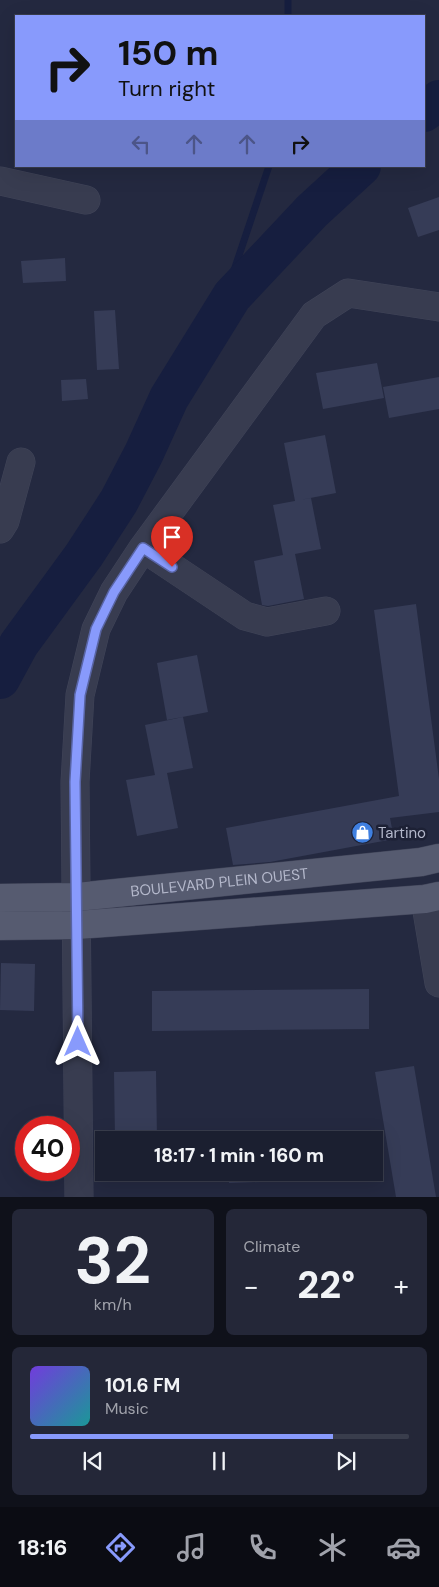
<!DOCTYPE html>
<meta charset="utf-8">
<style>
:root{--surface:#1b1f30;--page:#242738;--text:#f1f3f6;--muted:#a0a2ab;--line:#393d4c;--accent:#889afc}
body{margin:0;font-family:"DM Sans",sans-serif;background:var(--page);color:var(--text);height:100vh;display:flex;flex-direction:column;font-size:19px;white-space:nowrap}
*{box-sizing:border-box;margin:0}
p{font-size:16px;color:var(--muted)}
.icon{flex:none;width:28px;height:28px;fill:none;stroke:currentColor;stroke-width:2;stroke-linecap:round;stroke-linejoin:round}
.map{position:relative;height:1197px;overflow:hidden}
.drawer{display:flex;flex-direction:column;gap:12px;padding:12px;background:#0f111a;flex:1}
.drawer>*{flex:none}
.banner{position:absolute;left:15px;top:15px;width:410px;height:152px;border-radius:0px;box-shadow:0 5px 20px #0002,0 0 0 1px var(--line);background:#889afc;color:#111;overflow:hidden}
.speed{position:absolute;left:15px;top:1116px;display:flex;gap:10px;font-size:25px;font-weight:700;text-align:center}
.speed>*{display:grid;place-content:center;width:65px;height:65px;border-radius:50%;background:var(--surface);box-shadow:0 5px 20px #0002,0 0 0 1px var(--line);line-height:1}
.speed .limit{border:8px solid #d22;background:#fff;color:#111}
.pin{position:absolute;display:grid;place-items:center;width:42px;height:42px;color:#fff;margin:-51px -21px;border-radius:50% 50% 50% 0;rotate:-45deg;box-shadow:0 0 5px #0007}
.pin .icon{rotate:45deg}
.me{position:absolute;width:55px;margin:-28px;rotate:0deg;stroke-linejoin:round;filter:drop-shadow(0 0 4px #0008)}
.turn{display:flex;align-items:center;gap:18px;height:105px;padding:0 20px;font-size:22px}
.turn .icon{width:65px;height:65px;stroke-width:2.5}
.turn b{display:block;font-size:35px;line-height:42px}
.lanes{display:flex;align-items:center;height:48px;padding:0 20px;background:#0003;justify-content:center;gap:25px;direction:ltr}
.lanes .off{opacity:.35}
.big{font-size:38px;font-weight:800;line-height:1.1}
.drawer .tile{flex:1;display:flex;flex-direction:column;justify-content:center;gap:8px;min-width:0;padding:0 18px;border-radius:8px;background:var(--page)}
.drawer .dial{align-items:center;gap:0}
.dial b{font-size:65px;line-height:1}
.song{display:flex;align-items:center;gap:15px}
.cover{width:60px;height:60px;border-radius:8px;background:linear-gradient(135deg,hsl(260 70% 55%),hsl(180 70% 35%))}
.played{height:5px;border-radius:2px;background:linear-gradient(90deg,var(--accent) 80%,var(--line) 80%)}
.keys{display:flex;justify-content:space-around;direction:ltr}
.heat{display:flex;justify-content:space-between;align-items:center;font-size:28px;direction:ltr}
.drawer .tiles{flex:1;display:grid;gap:12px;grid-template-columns:1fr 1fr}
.tile:last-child{grid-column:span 2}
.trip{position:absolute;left:95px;top:1131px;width:288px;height:50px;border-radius:0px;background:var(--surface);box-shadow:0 5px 20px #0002,0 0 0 1px var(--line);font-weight:800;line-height:50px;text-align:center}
.tab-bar{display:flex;height:80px;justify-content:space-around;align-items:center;background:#0b0c13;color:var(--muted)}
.tab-bar .icon{width:35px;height:35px}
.tab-bar .current{color:var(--accent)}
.tab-bar b{font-size:22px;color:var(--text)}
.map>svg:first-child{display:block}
</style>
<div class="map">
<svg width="439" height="1197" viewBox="0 0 439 1197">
<rect width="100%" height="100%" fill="#242940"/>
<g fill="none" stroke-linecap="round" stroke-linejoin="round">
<path stroke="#161e3f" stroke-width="7" d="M 288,0 L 288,16
M 218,318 L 269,166"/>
<path stroke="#161e3f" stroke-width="40" d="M 424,112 L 439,100
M 0,679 L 19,644 L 84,555 L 119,501 L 144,453 L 169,398 L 232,296 L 312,211 L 361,166"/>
</g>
<path fill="#363c57" d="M 439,197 L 439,230 L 418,237 L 408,208 Z
M 65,258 L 66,281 L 23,283 L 21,261 Z
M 115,310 L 119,369 L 97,370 L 94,311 Z
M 377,363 L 384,398 L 323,409 L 316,373 Z
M 439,377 L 439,409 L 389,418 L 383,387 Z
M 86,379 L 88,399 L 62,401 L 61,380 Z
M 325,435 L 336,493 L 295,501 L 284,443 Z
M 311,498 L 321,549 L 295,554 L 304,599 L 268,606 L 262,605 L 254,561 L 283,555 L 273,505 Z
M 416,604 L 439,779 L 439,812 L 390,818 L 394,839 L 270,862 L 233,865 L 226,828 L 399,796 L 374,610 Z
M 197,655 L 208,712 L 167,720 L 157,663 Z
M 183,717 L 193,768 L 167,773 L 178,828 L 137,836 L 126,780 L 155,775 L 145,725 Z
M 1,963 L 35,964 L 34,1011 L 0,1010 Z
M 369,989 L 369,1029 L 152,1031 L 152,991 Z
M 414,1066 L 436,1197 L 396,1197 L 375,1072 Z
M 156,1071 L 157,1140 L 115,1140 L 114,1072 Z
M 342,1138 L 342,1140 L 294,1140 Z
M 116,1172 L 158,1172 L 158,1179 L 116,1179 Z
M 229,1172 L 343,1172 L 344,1179 L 229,1183 Z"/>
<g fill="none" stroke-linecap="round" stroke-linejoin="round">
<defs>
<path id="minor" d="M 0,181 L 86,200
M 0,529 L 5,521 L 21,462
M 143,548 L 245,616 L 267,622 L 326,611
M 425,899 L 439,983
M 79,1197 L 75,782 L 80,695 L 96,629 L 114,592 L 143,548 L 314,315 L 348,293 L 439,307"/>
<g id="major">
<path id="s1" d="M 0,898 L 77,897 L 421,862 L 439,858"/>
<path d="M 0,926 L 77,925 L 425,899 L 439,896"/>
</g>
</defs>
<use href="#minor" stroke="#414559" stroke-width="29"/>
<use href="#major" stroke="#414559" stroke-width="29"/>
<use href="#minor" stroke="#383c50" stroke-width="28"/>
<use href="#major" stroke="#565b70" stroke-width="28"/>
</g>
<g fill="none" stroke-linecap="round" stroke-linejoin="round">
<defs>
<path id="route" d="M 78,1042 L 75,782 L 80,695 L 96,629 L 114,592 L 143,548 L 172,567"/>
</defs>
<use href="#route" stroke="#5864a4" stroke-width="12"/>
<use href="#route" stroke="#889afc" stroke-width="9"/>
</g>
<defs>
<symbol id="shop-disc" viewBox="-11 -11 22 22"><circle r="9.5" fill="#3f7fe0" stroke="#1d2135"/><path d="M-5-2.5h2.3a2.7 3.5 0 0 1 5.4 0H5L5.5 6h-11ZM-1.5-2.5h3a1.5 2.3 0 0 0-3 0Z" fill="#fff"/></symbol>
</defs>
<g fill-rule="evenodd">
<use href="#shop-disc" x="350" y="820" width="25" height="25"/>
</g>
<g text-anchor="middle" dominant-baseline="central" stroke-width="5" stroke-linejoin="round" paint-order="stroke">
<g font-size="15" fill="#b4b8cb" stroke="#1d2135" text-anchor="start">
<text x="378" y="833">Tartino</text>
</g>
<g font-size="15" fill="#b4b8cb" stroke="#1d2135">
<text stroke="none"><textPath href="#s1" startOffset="220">BOULEVARD PLEIN OUEST</textPath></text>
</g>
</g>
</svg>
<div class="speed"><div class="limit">40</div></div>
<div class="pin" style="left:172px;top:567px;background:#d93025"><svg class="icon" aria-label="arrive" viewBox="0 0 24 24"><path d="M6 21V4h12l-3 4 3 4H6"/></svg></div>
<svg class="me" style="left:78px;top:1042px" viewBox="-20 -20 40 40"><path d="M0-17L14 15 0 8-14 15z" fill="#889afc" stroke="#fff" stroke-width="4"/></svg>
<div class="trip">18:17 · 1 min · 160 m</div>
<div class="banner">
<div class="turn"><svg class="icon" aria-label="right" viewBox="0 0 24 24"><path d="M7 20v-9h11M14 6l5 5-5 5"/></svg><div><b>150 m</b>Turn right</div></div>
<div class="lanes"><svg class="icon off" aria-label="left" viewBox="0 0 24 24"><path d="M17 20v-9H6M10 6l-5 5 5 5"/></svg><svg class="icon off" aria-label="ahead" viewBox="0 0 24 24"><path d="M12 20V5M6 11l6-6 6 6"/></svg><svg class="icon off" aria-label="ahead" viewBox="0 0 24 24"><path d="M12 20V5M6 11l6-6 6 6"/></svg><svg class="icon" aria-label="right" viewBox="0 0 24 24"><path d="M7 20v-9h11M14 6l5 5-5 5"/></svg></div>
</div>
</div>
<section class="drawer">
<div class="tiles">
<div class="tile dial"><b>32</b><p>km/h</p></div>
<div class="tile"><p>Climate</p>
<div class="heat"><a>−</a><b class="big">22°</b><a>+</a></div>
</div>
<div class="tile">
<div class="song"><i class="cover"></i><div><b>101.6 FM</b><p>Music</p></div></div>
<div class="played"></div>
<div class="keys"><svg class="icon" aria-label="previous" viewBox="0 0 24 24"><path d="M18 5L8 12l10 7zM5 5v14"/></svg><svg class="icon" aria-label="pause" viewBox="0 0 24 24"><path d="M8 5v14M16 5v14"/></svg><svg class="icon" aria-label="next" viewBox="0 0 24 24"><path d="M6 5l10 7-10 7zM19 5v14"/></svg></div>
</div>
</div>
</section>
<nav class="tab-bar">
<b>18:16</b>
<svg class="icon current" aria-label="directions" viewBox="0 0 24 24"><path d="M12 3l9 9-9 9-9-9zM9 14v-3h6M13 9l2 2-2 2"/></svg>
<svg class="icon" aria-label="music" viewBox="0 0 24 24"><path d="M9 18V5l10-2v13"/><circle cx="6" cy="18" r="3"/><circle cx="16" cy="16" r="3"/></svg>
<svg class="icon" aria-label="phone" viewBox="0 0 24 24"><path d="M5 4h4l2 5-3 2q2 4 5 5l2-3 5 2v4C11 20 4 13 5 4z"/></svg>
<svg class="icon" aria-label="climate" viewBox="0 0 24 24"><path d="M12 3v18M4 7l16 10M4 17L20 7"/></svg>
<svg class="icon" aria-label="car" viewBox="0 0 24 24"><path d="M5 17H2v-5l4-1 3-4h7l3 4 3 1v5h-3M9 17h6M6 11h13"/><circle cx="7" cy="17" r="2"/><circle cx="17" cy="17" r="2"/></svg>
</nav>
